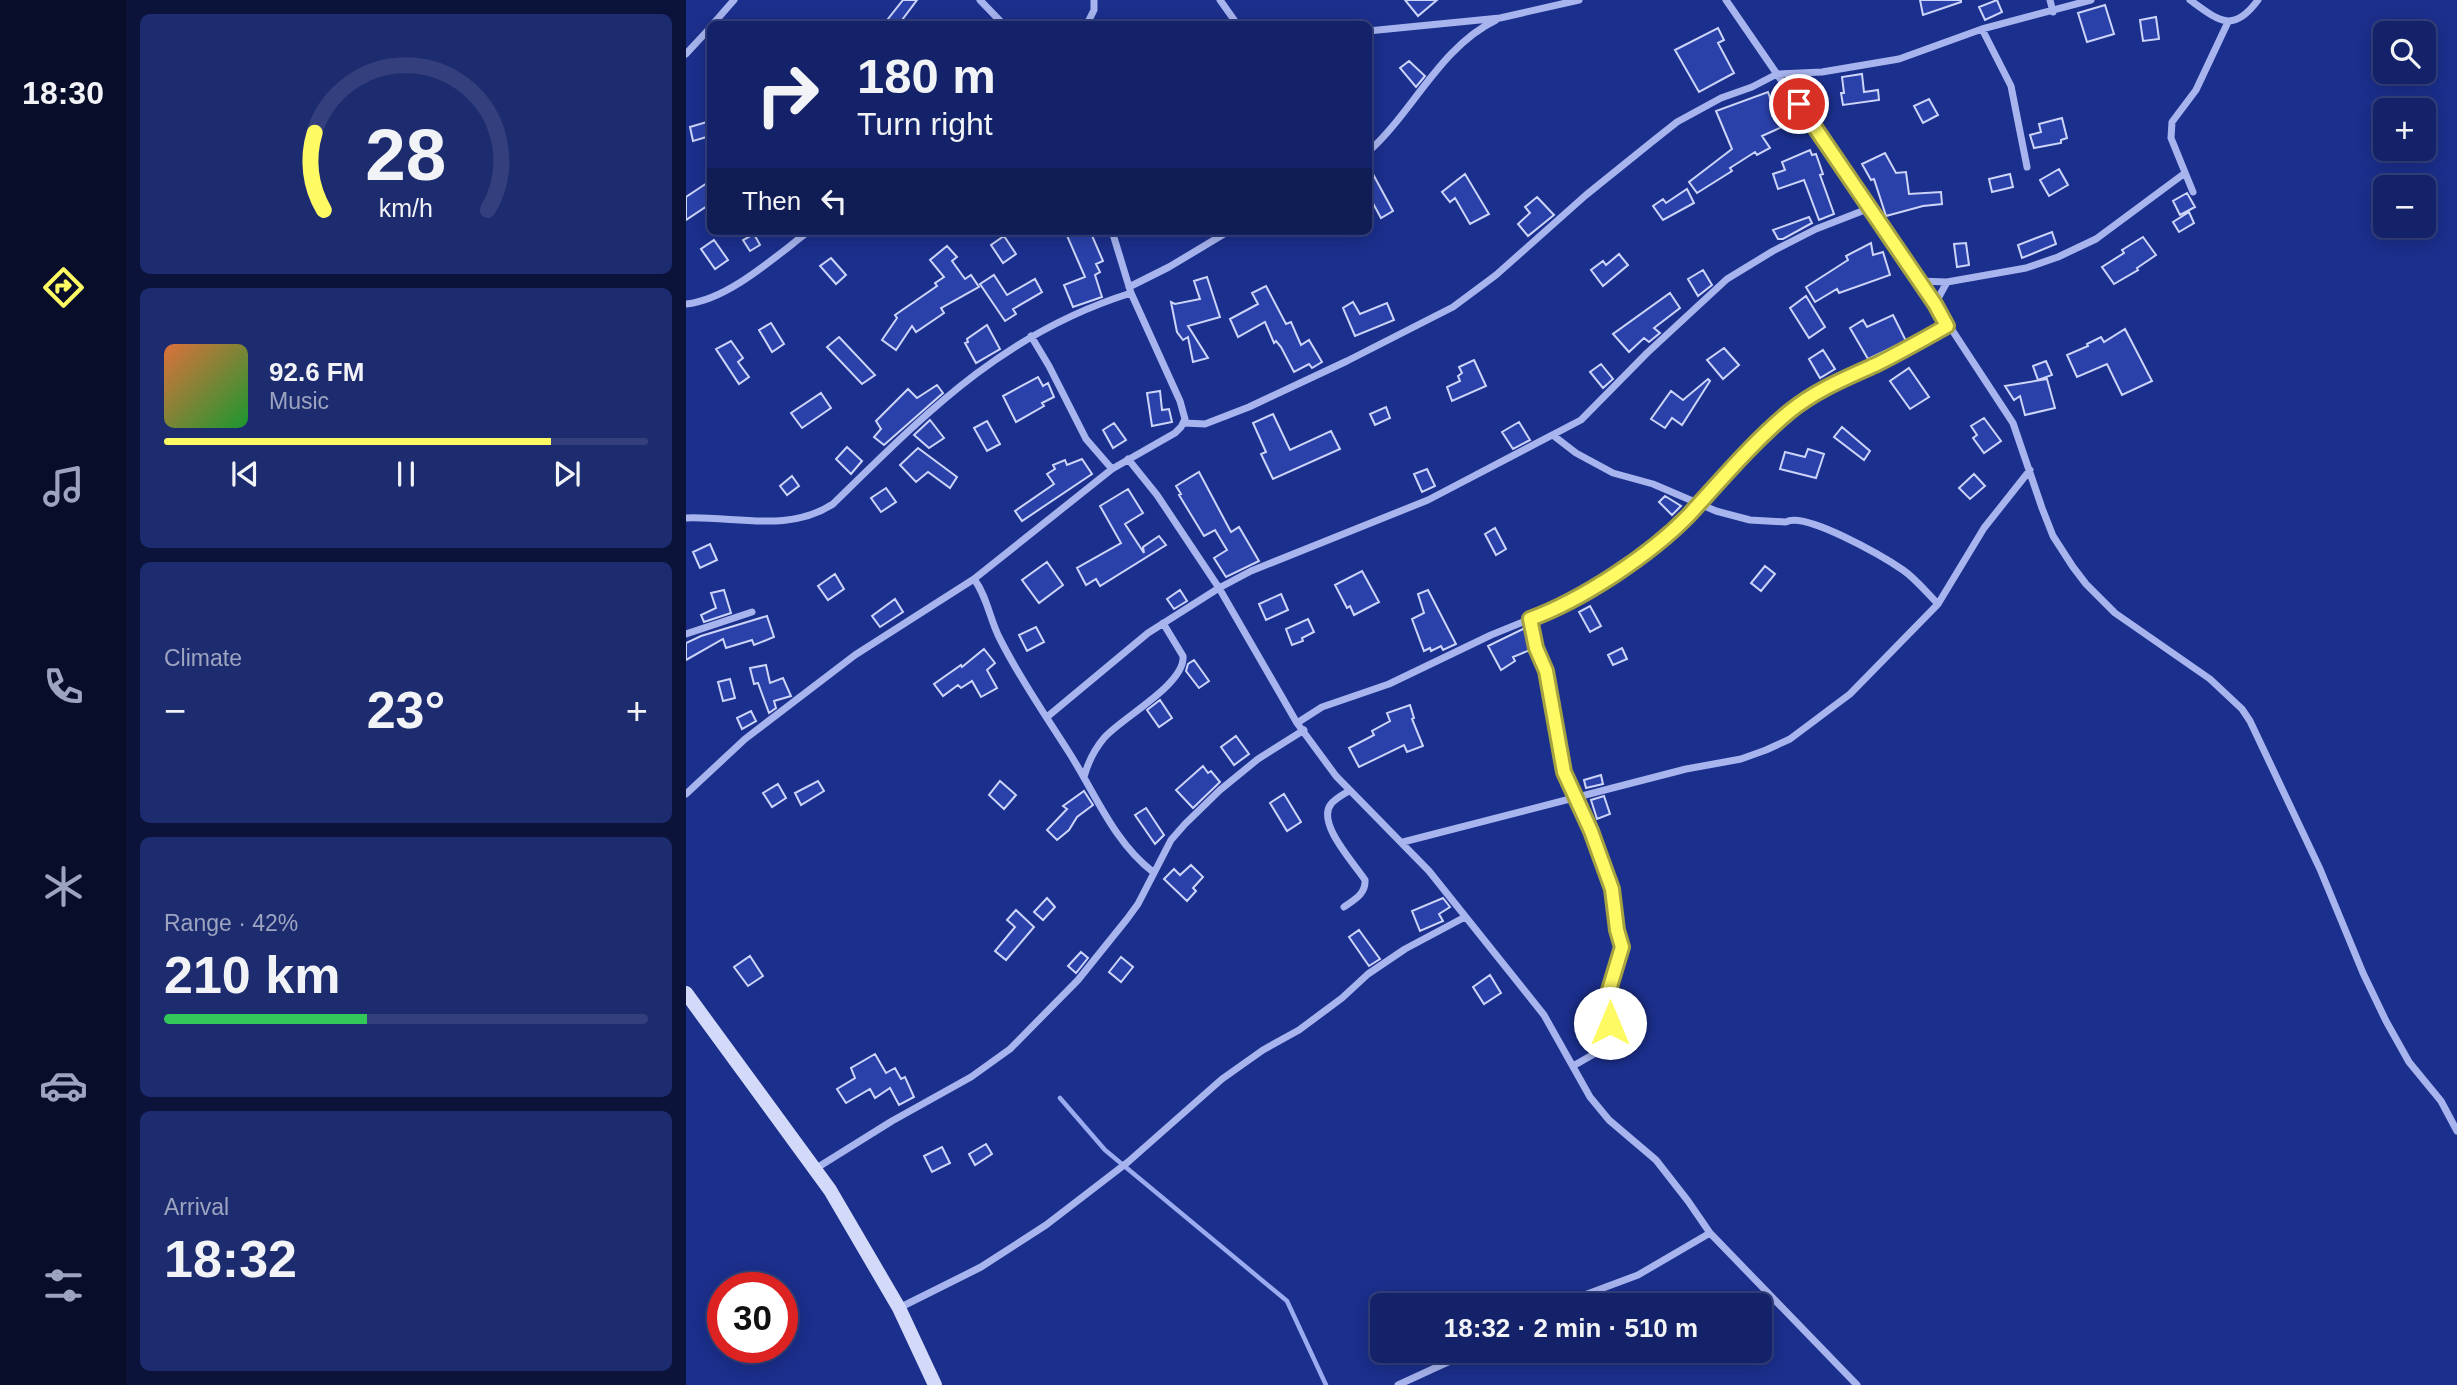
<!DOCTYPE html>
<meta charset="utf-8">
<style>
:root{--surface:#142369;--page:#1d2b6f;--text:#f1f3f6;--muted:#9da4c0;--line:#33407d;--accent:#fefa64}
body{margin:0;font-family:Helvetica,sans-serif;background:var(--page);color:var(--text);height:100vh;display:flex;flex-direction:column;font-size:26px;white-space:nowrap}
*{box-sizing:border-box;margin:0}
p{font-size:23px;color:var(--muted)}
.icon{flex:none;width:38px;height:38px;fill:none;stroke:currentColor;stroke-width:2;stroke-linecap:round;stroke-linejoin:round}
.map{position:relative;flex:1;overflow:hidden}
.sheet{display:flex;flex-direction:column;gap:14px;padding:14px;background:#0b133a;width:560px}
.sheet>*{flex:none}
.banner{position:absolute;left:21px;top:21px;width:665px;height:214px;border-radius:10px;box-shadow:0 4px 18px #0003,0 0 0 2px var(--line);background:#142369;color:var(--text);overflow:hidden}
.fabs{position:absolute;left:1687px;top:21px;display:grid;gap:14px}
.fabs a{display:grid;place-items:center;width:63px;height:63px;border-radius:10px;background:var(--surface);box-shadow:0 4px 18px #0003,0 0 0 2px var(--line);font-size:35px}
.speed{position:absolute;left:21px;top:1272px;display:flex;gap:14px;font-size:35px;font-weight:700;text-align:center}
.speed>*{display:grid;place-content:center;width:91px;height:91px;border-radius:50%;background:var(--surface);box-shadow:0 4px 18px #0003,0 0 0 2px var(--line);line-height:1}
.speed .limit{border:10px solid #d22;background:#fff;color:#111}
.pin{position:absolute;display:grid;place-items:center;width:60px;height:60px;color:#fff;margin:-30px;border:4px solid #fff;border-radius:50%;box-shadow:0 2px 7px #0007}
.me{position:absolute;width:77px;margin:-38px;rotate:0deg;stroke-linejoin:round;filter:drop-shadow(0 0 5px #0008)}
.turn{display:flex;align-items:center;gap:24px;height:147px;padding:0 35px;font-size:32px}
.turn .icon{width:91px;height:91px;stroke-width:2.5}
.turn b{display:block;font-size:49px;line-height:60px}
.then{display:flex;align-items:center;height:66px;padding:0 35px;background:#0003;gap:14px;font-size:26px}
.big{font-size:52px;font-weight:700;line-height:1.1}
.sheet .tile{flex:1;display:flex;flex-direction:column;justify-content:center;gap:10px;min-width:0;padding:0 24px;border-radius:10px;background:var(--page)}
.sheet .dial{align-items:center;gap:0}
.dial svg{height:182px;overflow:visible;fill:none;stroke:var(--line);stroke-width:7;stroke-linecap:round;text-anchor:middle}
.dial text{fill:var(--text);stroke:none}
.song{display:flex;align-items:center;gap:21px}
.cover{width:84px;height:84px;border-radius:10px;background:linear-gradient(135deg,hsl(20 70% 55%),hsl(130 70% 35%))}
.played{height:7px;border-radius:4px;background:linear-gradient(90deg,var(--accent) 80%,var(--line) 80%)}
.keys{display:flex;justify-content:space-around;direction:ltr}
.heat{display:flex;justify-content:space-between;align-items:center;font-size:38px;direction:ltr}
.charge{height:10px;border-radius:5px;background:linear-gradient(90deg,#34c759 42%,var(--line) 0)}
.trip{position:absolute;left:684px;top:1293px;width:402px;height:70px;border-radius:10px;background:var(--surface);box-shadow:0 4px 18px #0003,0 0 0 2px var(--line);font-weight:700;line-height:70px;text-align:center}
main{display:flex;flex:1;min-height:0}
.tab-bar{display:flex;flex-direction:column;width:126px;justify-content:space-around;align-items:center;background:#080e2a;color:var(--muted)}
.tab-bar .icon{width:49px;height:49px}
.tab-bar .on{color:var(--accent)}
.tab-bar b{font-size:32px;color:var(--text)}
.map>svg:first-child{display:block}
</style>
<main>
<nav class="tab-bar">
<b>18:30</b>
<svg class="icon on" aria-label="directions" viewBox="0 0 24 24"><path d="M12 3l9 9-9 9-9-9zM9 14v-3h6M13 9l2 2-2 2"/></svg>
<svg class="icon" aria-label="music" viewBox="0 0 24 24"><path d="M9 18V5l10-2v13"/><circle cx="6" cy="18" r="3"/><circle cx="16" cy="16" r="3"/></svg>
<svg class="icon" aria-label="phone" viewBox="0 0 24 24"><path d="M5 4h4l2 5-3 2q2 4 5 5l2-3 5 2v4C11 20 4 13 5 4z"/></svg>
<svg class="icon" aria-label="climate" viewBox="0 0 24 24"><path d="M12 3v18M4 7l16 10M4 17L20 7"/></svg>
<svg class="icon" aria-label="car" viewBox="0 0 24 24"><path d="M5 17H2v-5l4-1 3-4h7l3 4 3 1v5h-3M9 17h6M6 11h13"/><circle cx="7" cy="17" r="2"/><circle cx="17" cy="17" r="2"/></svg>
<svg class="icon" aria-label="filters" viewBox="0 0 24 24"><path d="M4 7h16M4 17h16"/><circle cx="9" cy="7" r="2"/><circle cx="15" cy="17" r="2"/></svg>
</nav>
<section class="sheet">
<div class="tile dial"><svg viewBox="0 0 100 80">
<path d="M14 69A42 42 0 1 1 86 69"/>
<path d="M14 69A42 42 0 0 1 10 35" stroke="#fefa64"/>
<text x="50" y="56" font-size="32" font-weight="700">28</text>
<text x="50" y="72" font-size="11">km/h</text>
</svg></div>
<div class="tile">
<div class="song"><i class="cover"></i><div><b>92.6 FM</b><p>Music</p></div></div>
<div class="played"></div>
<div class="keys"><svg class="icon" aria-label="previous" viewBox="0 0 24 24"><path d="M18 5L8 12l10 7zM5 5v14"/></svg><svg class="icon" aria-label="pause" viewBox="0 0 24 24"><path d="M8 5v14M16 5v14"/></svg><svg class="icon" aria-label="next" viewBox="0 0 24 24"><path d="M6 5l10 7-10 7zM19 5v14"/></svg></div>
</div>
<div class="tile"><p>Climate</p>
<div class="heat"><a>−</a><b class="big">23°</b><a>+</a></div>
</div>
<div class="tile"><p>Range · 42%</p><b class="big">210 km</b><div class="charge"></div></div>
<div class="tile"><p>Arrival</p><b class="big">18:32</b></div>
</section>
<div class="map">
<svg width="1771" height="1385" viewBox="0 0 1771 1385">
<rect width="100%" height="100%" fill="#1b2f8c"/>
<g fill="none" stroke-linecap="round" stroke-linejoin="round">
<path stroke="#9aabef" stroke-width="4.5" d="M 374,1098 L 419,1150 L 601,1301 L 640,1385"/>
</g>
<path fill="#2a41aa" stroke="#ccd5f9" stroke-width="2" d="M 217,0 L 231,0 L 213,24 L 198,24 Z
M 719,0 L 751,0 L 732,16 Z
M 1234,0 L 1275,0 L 1275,2 L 1237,15 Z
M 1311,0 L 1316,12 L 1299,20 L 1293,7 Z
M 1419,5 L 1428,34 L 1401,42 L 1392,13 Z
M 1470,17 L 1473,39 L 1457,41 L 1454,20 Z
M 1032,28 L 1038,40 L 1032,43 L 1048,73 L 1013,92 L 989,50 Z
M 723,61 L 739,76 L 730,87 L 714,68 Z
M 1176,74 L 1178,92 L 1192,90 L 1193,100 L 1157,105 L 1155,93 L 1158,93 L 1156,77 Z
M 1082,92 L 1089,113 L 1105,106 L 1109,121 L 1076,136 L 1084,148 L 1071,155 L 1069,152 L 1044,168 L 1046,171 L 1011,193 L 1003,182 L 1046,149 L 1030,111 Z
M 1243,99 L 1252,115 L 1237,123 L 1228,106 Z
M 1376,118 L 1381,138 L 1375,140 L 1375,143 L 1348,148 L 1344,135 L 1355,132 L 1353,124 Z
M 24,121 L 24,136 L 7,141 L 4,127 Z
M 1124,150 L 1126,155 L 1130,154 L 1137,174 L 1134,175 L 1148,214 L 1133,220 L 1118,180 L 1092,189 L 1087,174 L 1099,170 L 1096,162 Z
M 1199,153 L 1210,173 L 1220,172 L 1223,194 L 1255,192 L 1256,204 L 1237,206 L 1200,216 L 1188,179 L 1185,180 L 1176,164 Z
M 682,165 L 707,211 L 695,218 L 682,194 Z
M 1373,169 L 1382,185 L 1363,196 L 1354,180 Z
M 779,174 L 803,214 L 784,224 L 769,198 L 764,202 L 756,192 Z
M 1324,174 L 1327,187 L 1306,192 L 1303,179 Z
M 24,181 L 24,204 L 0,220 L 0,197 Z
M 1001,189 L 1008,203 L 977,220 L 967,206 L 977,199 L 980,203 Z
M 1501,193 L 1509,207 L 1494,215 L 1487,201 Z
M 851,197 L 868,215 L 842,236 L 832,224 L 844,213 L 839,207 Z
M 1503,212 L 1508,223 L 1493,232 L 1487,222 Z
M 1123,217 L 1126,223 L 1097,239 L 1092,239 L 1087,230 Z
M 379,231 L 404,231 L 417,261 L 410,264 L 414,272 L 409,275 L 416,297 L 387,307 L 378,285 L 399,277 Z
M 1366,232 L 1370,244 L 1336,258 L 1332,245 Z
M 68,234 L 74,245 L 64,251 L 57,240 Z
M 318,236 L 330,254 L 317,263 L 305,245 Z
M 1457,237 L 1470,255 L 1451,268 L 1452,270 L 1428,284 L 1416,267 L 1438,253 L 1436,250 Z
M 28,240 L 42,260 L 29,269 L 15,249 Z
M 1185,243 L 1187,255 L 1197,252 L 1204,275 L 1153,293 L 1151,289 L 1129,302 L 1120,287 L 1162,260 L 1160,256 Z
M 1280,243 L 1283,265 L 1271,267 L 1268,244 Z
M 261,246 L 271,257 L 266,261 L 279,279 L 285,275 L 293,287 L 255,308 L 258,313 L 230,332 L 226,326 L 210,350 L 196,340 L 211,318 L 209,315 L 251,286 L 249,283 L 258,277 L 244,260 Z
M 933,254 L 942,265 L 917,286 L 905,270 L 917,261 L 920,265 Z
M 145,258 L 160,275 L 150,284 L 134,266 Z
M 1017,270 L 1026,285 L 1012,296 L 1002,279 Z
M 308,275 L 321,295 L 349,279 L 356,292 L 327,309 L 330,314 L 319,321 L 294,284 Z
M 521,277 L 534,317 L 502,326 L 522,358 L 507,362 L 502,337 L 497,340 L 491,332 L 485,302 L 489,304 L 514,299 L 508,281 Z
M 580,286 L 600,324 L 605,322 L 615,345 L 623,340 L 636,362 L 626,368 L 623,364 L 608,372 L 595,347 L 590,341 L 588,343 L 579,322 L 552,337 L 544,319 L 572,304 L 566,293 Z
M 984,293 L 994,308 L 968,328 L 974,333 L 963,342 L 958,338 L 943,352 L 927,334 Z
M 1120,296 L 1139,327 L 1123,338 L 1104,308 Z
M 667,302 L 674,314 L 701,303 L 708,320 L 669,336 L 657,308 Z
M 1207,315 L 1220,341 L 1182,359 L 1164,328 L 1177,320 L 1181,327 Z
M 85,323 L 98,344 L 86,352 L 73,330 Z
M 301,325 L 314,349 L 290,363 L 279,343 L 282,342 L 281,339 Z
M 1439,329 L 1466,381 L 1436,395 L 1421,364 L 1391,377 L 1381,355 L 1402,346 L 1401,344 L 1415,337 L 1418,342 Z
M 153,337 L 189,375 L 176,384 L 141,347 Z
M 45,341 L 57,358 L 52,362 L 63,377 L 53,384 L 30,349 Z
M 1038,348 L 1053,365 L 1037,379 L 1021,360 Z
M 1137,350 L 1149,369 L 1134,378 L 1123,359 Z
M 788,360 L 800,386 L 766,401 L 761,387 L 774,381 L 772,376 L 776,373 L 773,367 Z
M 1360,361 L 1366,375 L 1352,380 L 1347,366 Z
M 915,364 L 927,379 L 917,388 L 904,372 Z
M 1223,368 L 1243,397 L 1224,409 L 1204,381 Z
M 352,377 L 357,386 L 362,383 L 368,397 L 356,403 L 358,406 L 330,422 L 317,396 Z
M 1022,379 L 1024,381 L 996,425 L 986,418 L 979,428 L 965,419 L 985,391 L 997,400 Z
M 1361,379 L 1369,408 L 1339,415 L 1334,396 L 1328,400 L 1319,386 Z
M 251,385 L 257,393 L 198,445 L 188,437 L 195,429 L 190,421 L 222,389 L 231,398 Z
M 474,391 L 476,410 L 483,409 L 486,422 L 466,426 L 461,393 Z
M 135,393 L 145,408 L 116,428 L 105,413 Z
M 700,407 L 704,418 L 689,425 L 684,414 Z
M 587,414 L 604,450 L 645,431 L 654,449 L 587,479 L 575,454 L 580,452 L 567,423 Z
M 1298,418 L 1315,441 L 1298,453 L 1287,438 L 1291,435 L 1285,426 Z
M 244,420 L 258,438 L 243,448 L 228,435 Z
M 301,421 L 314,444 L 301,451 L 288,428 Z
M 833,422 L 844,440 L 827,449 L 816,432 Z
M 428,423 L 440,440 L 427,448 L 417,430 Z
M 1156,427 L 1184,451 L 1178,460 L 1148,437 Z
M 161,447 L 176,461 L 165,474 L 150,459 Z
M 232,448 L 271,477 L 264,488 L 242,472 L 230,482 L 214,465 Z
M 1122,449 L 1138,454 L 1130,478 L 1094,469 L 1099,452 L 1119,457 Z
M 396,459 L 406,474 L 336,521 L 329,511 L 368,484 L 361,474 L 369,469 L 367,465 L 379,460 L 381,465 Z
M 741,469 L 749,486 L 736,492 L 728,474 Z
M 513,472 L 545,532 L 553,527 L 573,561 L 540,577 L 528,558 L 541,550 L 529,530 L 518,536 L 493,495 L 495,494 L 490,486 Z
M 1288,474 L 1299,486 L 1284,499 L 1273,488 Z
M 106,476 L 113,486 L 101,495 L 94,486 Z
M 200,488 L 210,502 L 195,512 L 185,498 Z
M 442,489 L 457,513 L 439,524 L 458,553 L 457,547 L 473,536 L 480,545 L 414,586 L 410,579 L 400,585 L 391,568 L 435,543 L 414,506 Z
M 979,496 L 995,506 L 986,515 L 973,502 Z
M 809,528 L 820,549 L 810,555 L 799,534 Z
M 24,544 L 31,560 L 14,568 L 7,552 Z
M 361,562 L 377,585 L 353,603 L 336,580 Z
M 1079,566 L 1089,574 L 1075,591 L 1065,583 Z
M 676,571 L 693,602 L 668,615 L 664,606 L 661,608 L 649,585 Z
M 149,574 L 158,589 L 142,600 L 132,586 Z
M 38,590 L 45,613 L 18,622 L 15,615 L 30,608 L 25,593 Z
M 494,590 L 501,601 L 488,609 L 481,599 Z
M 742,590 L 770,644 L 757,650 L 755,646 L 745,651 L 744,648 L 738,651 L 726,619 L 738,613 L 732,594 Z
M 595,594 L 602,610 L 580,620 L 573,604 Z
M 209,599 L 217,612 L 194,627 L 186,616 Z
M 904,606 L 915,626 L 904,632 L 893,612 Z
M 81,616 L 88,637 L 68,645 L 66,640 L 40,648 L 37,639 L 0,660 L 0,643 L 15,636 Z
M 622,619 L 628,632 L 616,638 L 617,641 L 606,645 L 600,629 Z
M 350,627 L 358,642 L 341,651 L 333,635 Z
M 839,628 L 844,650 L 827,657 L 829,661 L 815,670 L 802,646 Z
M 936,648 L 941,659 L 927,665 L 922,655 Z
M 298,649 L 309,663 L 301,670 L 311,688 L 295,697 L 286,681 L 275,688 L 272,685 L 257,696 L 248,684 L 275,665 L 276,667 Z
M 508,660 L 523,681 L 513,688 L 500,671 L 502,664 Z
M 80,665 L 84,683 L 97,678 L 105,696 L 88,701 L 90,708 L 83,713 L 72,683 L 68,684 L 64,668 Z
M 44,679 L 49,698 L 37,701 L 32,682 Z
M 474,700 L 486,718 L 473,727 L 461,710 Z
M 724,705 L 728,718 L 726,719 L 737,746 L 721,752 L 718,745 L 673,767 L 663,748 L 688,735 L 686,731 L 704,721 L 701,713 Z
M 65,711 L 70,721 L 56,729 L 51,718 Z
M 550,736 L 563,754 L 548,765 L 535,747 Z
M 517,766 L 522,773 L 525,771 L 534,782 L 507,808 L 490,790 Z
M 915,775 L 917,784 L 900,788 L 898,780 Z
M 132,781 L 138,791 L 115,805 L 109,793 Z
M 314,781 L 330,795 L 318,809 L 303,795 Z
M 92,784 L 100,798 L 86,807 L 77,793 Z
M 398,791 L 407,805 L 391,817 L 383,830 L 371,840 L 361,830 L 381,809 L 377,806 Z
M 598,794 L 615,822 L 601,831 L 584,803 Z
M 918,796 L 924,814 L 911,819 L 905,800 Z
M 460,808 L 478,835 L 469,844 L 449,815 Z
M 505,865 L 517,877 L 507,888 L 510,891 L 501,901 L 478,879 L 488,869 L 494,875 Z
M 361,898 L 369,907 L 357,920 L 348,912 Z
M 757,898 L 764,907 L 753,914 L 757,921 L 734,931 L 726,911 Z
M 330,910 L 348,927 L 320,960 L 309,951 L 329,927 L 321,920 Z
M 673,930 L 694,959 L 683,966 L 663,937 Z
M 395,952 L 402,958 L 390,973 L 382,966 Z
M 64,956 L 77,976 L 62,986 L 48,967 Z
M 435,957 L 447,967 L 435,982 L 423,972 Z
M 804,975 L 815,993 L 798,1004 L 787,987 Z
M 189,1054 L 200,1073 L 209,1068 L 215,1079 L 219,1077 L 228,1097 L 213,1105 L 204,1088 L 189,1098 L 184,1089 L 160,1103 L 151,1089 L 169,1078 L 165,1068 Z
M 300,1144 L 306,1154 L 289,1165 L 283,1154 Z
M 256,1147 L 264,1163 L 246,1172 L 238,1156 Z"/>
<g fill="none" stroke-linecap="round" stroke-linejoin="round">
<path stroke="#a7b4ed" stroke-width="7" d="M 294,0 L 317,24
M 534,0 L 551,24
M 1040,0 L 1249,304 L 1327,423 L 1356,508 L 1367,536 L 1387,567 L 1400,584 L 1429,613 L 1524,679 L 1556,709 L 1564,721 L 1634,869 L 1677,973 L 1700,1021 L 1723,1062 L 1755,1101 L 1771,1131
M 1364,0 L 1367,12
M 1504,0 C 1533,21 1547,34 1572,0
M 27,24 L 48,0
M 401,24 L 408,10 L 408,0
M 1296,29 L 1325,86 L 1341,167
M 682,31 L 814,18 L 893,0
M 0,54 L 24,28
M 682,152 C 727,112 754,47 810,20
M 1507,192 L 1485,138 L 1486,122 L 1510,90 L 1542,22
M 1232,281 L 1261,282
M 443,287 L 483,267 L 543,231
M 0,304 C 42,300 90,256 123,231
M 1249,304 L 1261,282 L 1340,268 L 1372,257 L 1410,239 L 1499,173
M 345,336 L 363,366 L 400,439 L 426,469
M 498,423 L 519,424 L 563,407 L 661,361 L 767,307 L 810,275 L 900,195 L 967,141 L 991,122 L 1035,98 L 1066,87 L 1091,74 L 1136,72 L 1213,59 L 1296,29 L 1405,0
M 868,436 L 890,453 L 927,473 L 967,484 L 1030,511 L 1064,520 L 1100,522 C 1119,511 1198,557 1217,570 C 1230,579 1241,593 1252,604
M 442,459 L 471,495 L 533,588 L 611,723 L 650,776 L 743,871 L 858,1015 L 904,1097 L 923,1120 L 970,1160 L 1002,1201 L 1024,1233 L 1171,1385
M 0,518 C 49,516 103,533 147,504 C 240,413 317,333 445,293
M 288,579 C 301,596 304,620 314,639 C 334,679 360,716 384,754 C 410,795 428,842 467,872
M 843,619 L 850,648 L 860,671 L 878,772 L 905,831 L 926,889 L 931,930 L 936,947 L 922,998 L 924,1042 L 922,1046 L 887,1066
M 0,634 L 66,612
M 361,717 L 462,633 L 533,588 L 565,571 L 742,500 L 895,420 L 961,353 L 1041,279 L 1087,251 L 1130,229 L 1184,208
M 611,723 L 636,707 L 703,684 L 805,635 L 859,613 L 923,578 L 970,544 L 1001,517 L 1073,440 L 1103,412 L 1132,391 L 1191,364 L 1261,326
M 398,777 C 402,762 408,750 418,738 C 435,718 500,684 497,656 L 477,623
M 0,794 L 59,739 L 169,655 L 288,579 L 426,469 L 489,433 L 495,427 L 499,419 L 494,401 L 445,293 L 426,231
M 717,842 L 1000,769 L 1055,759 L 1080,750 L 1104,739 L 1164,694 L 1252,604 L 1298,528 L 1344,470
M 658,907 C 668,900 680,894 679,880 C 668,863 630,823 645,804 C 650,798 658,794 663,791
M 129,1169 L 206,1121 L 285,1077 L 324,1049 L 392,980 L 441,919 L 452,904 L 485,840 L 499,824 L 534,790 L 572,759 L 618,730
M 869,1306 L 952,1275 L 1024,1233
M 213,1308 L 295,1267 L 360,1225 L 442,1162 L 536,1079 L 577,1050 L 613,1030 L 656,998 L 682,974 L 719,949 L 779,917
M 712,1385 L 786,1351"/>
<path stroke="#d3daf9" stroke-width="14" d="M 0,993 L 144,1190 L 213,1308 L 249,1385"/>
</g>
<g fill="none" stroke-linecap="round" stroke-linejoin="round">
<defs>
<path id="route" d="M 924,1023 L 923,990 L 936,947 L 931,930 L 926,889 L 905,831 L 878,772 L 860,671 L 850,648 L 844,619 C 896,600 964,555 1003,515 C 1035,480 1066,443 1103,412 C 1130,390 1160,378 1191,364 C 1215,352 1238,339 1261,326 L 1249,304 L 1113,104"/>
</defs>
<use href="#route" stroke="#a5a241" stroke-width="18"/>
<use href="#route" stroke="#fefa64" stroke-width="12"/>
</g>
</svg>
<div class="fabs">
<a><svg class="icon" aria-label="search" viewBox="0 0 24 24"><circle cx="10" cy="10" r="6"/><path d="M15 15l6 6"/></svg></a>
<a>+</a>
<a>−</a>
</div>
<div class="speed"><div class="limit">30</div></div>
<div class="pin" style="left:1113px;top:104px;background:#d93025"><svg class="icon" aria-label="arrive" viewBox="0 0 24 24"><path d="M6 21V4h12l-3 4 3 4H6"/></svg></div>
<svg class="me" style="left:924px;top:1023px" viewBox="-20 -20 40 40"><circle r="19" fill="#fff"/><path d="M0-13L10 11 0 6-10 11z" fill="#fefa64"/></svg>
<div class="trip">18:32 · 2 min · 510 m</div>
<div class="banner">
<div class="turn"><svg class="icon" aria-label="right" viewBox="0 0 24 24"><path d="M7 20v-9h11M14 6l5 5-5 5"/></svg><div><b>180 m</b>Turn right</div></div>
<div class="then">Then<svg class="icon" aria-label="left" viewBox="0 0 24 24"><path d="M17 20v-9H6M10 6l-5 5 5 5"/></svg></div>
</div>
</div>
</main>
